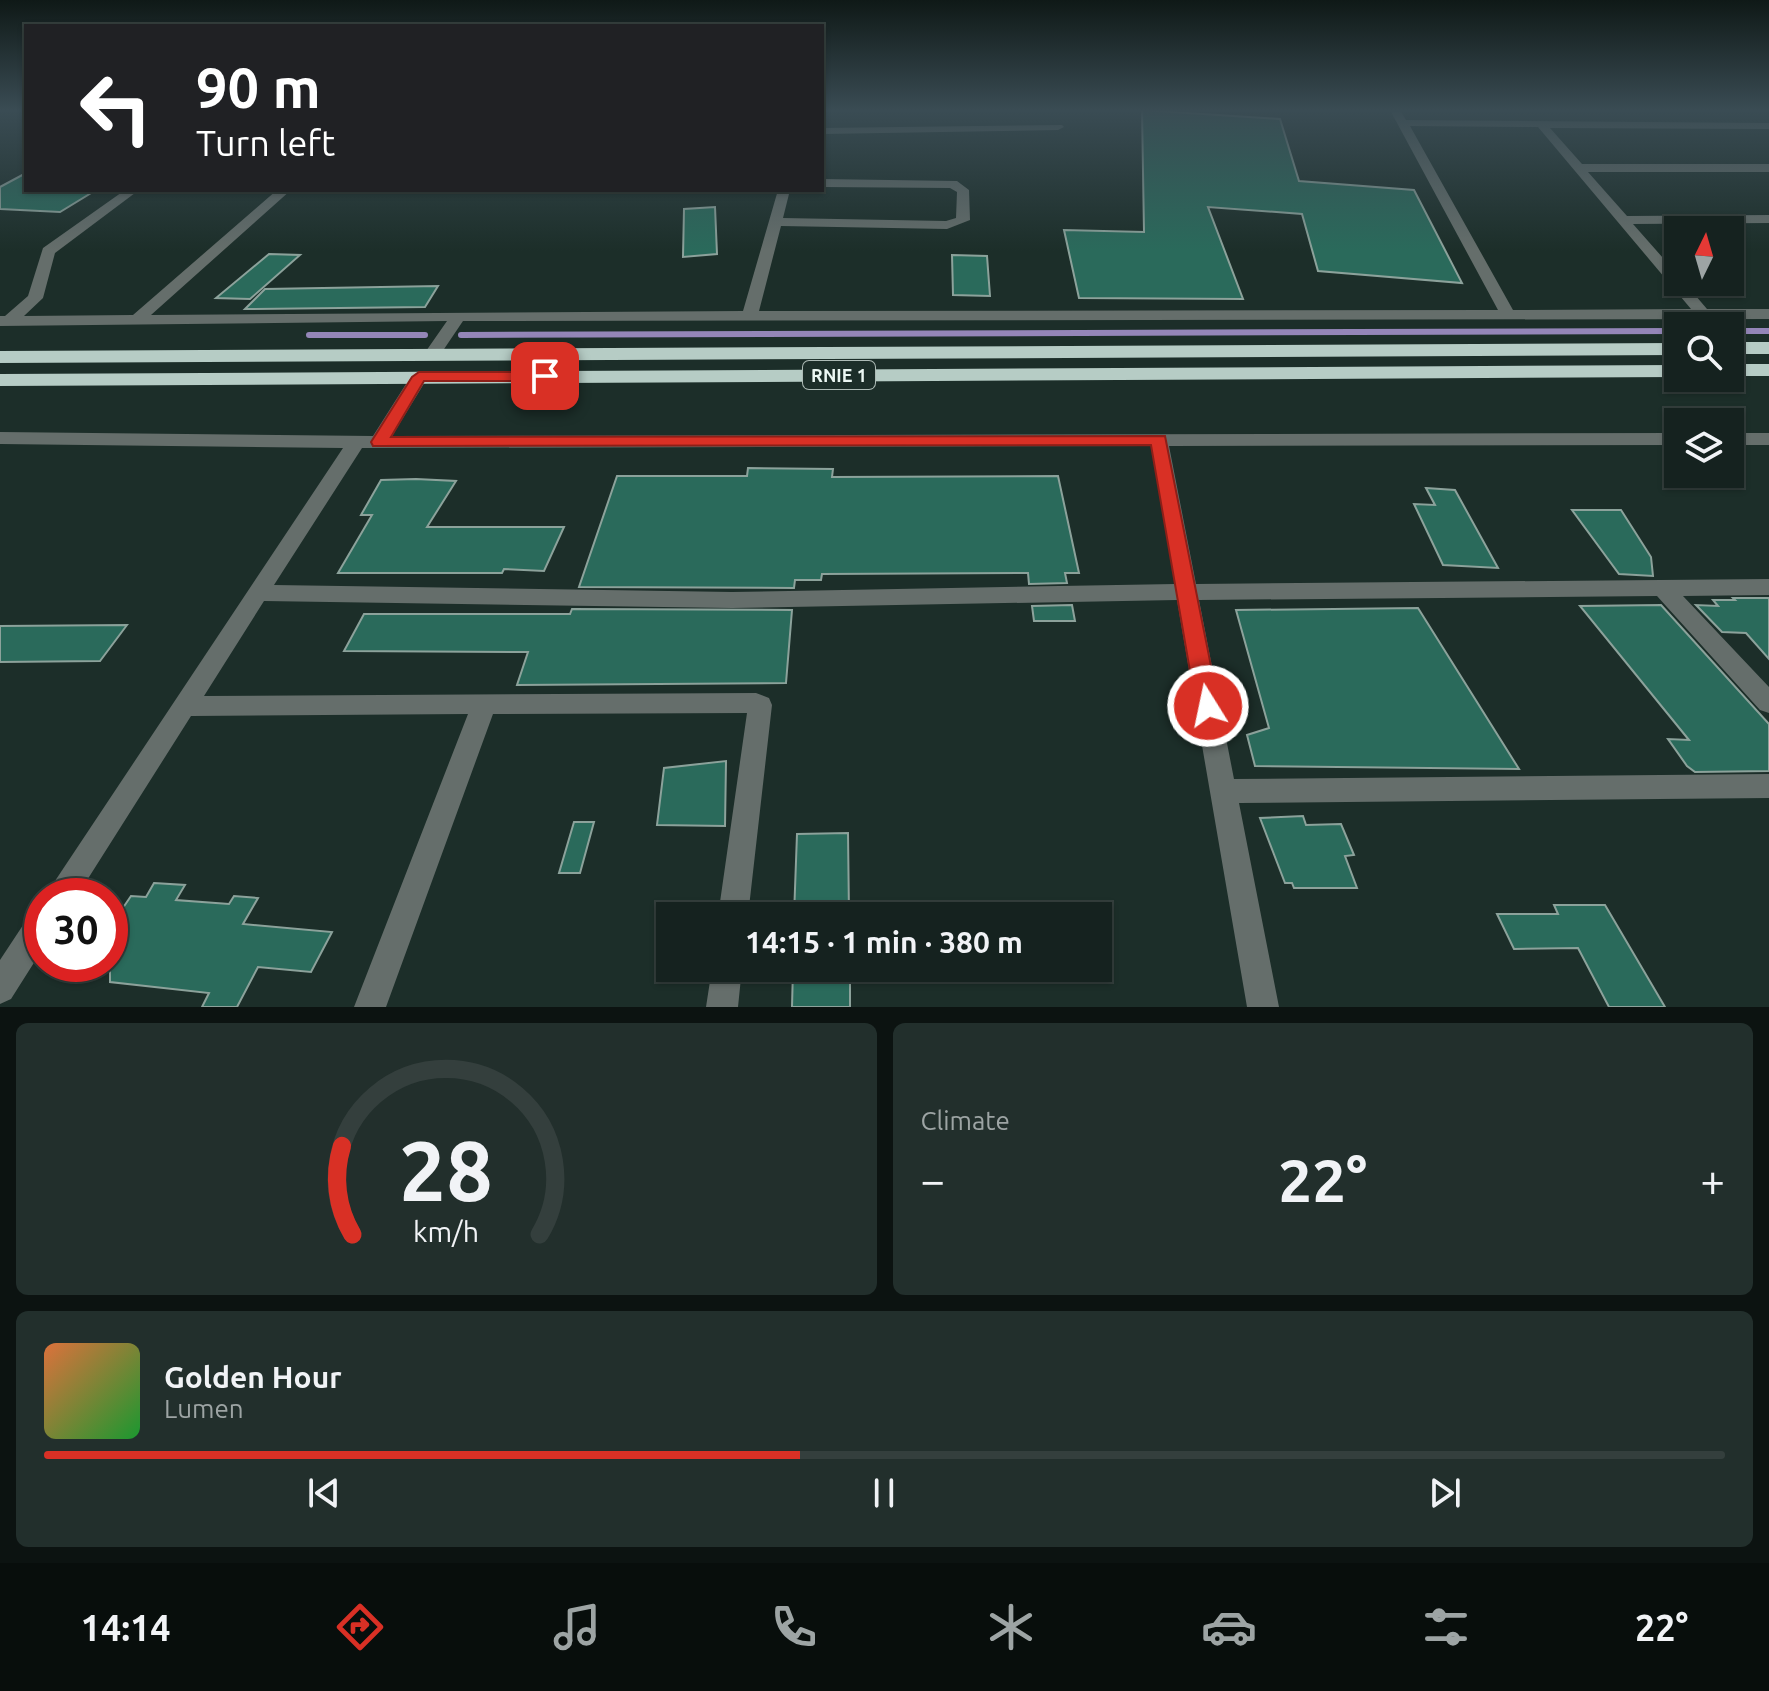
<!DOCTYPE html>
<meta charset="utf-8">
<style>
:root{--surface:#15221f;--page:#222f2c;--text:#f1f3f6;--muted:#9da4a4;--line:#343f3d;--accent:#d93025}
body{margin:0;font-family:Ubuntu,sans-serif;background:var(--page);color:var(--text);height:100vh;display:flex;flex-direction:column;font-size:30px;white-space:nowrap}
*{box-sizing:border-box;margin:0}
p{font-size:26px;color:var(--muted)}
.icon{flex:none;width:44px;height:44px;fill:none;stroke:currentColor;stroke-width:2;stroke-linecap:round;stroke-linejoin:round}
.map{position:relative;height:1007px;overflow:hidden}
.details{display:flex;flex-direction:column;gap:16px;padding:16px;background:#0c1311;flex:1}
.details>*{flex:none}
.banner{position:absolute;left:24px;top:24px;width:800px;height:168px;border-radius:0px;box-shadow:0 2px 6px #0004,0 0 0 2px var(--line);background:#202124;color:#fff;overflow:hidden}
.needle{width:52px;rotate:5deg}
.fabs{position:absolute;left:1664px;top:216px;display:grid;gap:16px}
.fabs a{display:grid;place-items:center;width:80px;height:80px;border-radius:0px;background:var(--surface);box-shadow:0 2px 6px #0004,0 0 0 2px var(--line);font-size:40px}
.speed{position:absolute;left:24px;top:878px;display:flex;gap:16px;font-size:40px;font-weight:700;text-align:center}
.speed>*{display:grid;place-content:center;width:104px;height:104px;border-radius:50%;background:var(--surface);box-shadow:0 2px 6px #0004,0 0 0 2px var(--line);line-height:1}
.speed .limit{border:12px solid #d22;background:#fff;color:#111}
.pin{position:absolute;display:grid;place-items:center;width:68px;height:68px;color:#fff;margin:-34px;border-radius:16px;box-shadow:0 4px 12px #0006}
.me{position:absolute;width:88px;margin:-44px;rotate:350deg;stroke-linejoin:round;filter:drop-shadow(0 0 6px #0008)}
.turn{display:flex;align-items:center;gap:28px;height:168px;padding:0 40px;font-size:36px}
.turn .icon{width:104px;height:104px;stroke-width:2.5}
.turn b{display:block;font-size:56px;line-height:68px}
.big{font-size:60px;font-weight:700;line-height:1.1}
.details .tile{flex:1;display:flex;flex-direction:column;justify-content:center;gap:12px;min-width:0;padding:0 28px;border-radius:12px;background:var(--page)}
.details .dial{align-items:center;gap:0}
.dial svg{height:208px;overflow:visible;fill:none;stroke:var(--line);stroke-width:7;stroke-linecap:round;text-anchor:middle}
.dial text{fill:var(--text);stroke:none}
.song{display:flex;align-items:center;gap:24px}
.cover{width:96px;height:96px;border-radius:12px;background:linear-gradient(135deg,hsl(20 70% 55%),hsl(130 70% 35%))}
.played{height:8px;border-radius:4px;background:linear-gradient(90deg,var(--accent) 45%,var(--line) 45%)}
.keys{display:flex;justify-content:space-around;direction:ltr}
.heat{display:flex;justify-content:space-between;align-items:center;font-size:44px;direction:ltr}
.details .tiles{flex:1;display:grid;gap:16px;grid-template-columns:1fr 1fr}
.tile:last-child{grid-column:span 2}
.trip{position:absolute;left:656px;top:902px;width:456px;height:80px;border-radius:0px;background:var(--surface);box-shadow:0 2px 6px #0004,0 0 0 2px var(--line);font-weight:700;line-height:80px;text-align:center}
.menu{display:flex;height:128px;justify-content:space-around;align-items:center;background:#080e0c;color:var(--muted)}
.menu .icon{width:56px;height:56px}
.menu .current{color:var(--accent)}
.menu b{font-size:36px;color:var(--text)}
.map>svg:first-child{display:block}
</style>
<div class="map">
<svg width="1769" height="1007" viewBox="0 0 1769 1007">
<rect width="100%" height="100%" fill="#1c2e29"/>
<g fill="none" stroke-linecap="round" stroke-linejoin="round">
<path stroke="#9486b8" stroke-width="6" d="M 1730,331 L 1769,331
M 309,335 L 425,335
M 461,335 L 1678,331"/>
</g>
<path fill="#2a6a5b" stroke="#8ca29b" stroke-width="2" d="M 1142,110 L 1280,119 L 1299,181 L 1414,190 L 1462,283 L 1318,271 L 1302,214 L 1208,207 L 1243,299 L 1079,298 L 1064,230 L 1144,232 Z
M 26,173 L 26,190 L 96,190 L 60,212 L 0,209 L 0,187 Z
M 715,207 L 717,254 L 683,257 L 684,209 Z
M 269,254 L 300,255 L 250,299 L 216,298 Z
M 952,255 L 987,256 L 990,296 L 953,295 Z
M 438,286 L 425,307 L 245,309 L 265,289 Z
M 748,468 L 833,469 L 832,477 L 1058,476 L 1079,573 L 1065,573 L 1067,583 L 1029,584 L 1028,573 L 822,574 L 821,580 L 795,580 L 794,588 L 579,587 L 617,476 L 747,476 Z
M 416,479 L 456,481 L 427,527 L 564,527 L 544,571 L 504,569 L 502,573 L 338,573 L 372,515 L 361,515 L 381,480 Z
M 1426,488 L 1455,490 L 1498,568 L 1443,565 L 1414,504 L 1435,505 Z
M 1572,510 L 1621,510 L 1651,557 L 1653,576 L 1619,574 Z
M 1733,598 L 1769,598 L 1769,659 L 1746,633 L 1722,632 L 1696,605 L 1718,606 L 1713,600 L 1735,600 Z
M 1072,605 L 1075,621 L 1034,621 L 1032,606 Z
M 1661,605 L 1769,724 L 1769,771 L 1695,772 L 1687,766 L 1668,739 L 1689,740 L 1580,606 Z
M 1418,608 L 1519,769 L 1255,766 L 1247,735 L 1269,728 L 1236,610 Z
M 572,609 L 792,610 L 786,683 L 517,685 L 528,652 L 344,651 L 364,614 L 570,614 Z
M 127,625 L 100,661 L 0,662 L 0,626 Z
M 726,761 L 725,826 L 657,825 L 664,768 Z
M 1303,816 L 1306,825 L 1341,824 L 1354,855 L 1345,856 L 1357,888 L 1294,888 L 1292,883 L 1285,883 L 1260,818 Z
M 574,822 L 594,822 L 580,873 L 559,873 Z
M 848,833 L 849,916 L 794,916 L 797,834 Z
M 154,883 L 185,885 L 176,900 L 229,904 L 234,896 L 258,898 L 243,924 L 332,932 L 311,972 L 258,967 L 237,1007 L 202,1007 L 209,993 L 110,982 L 110,927 L 131,896 L 146,897 Z
M 1554,905 L 1605,905 L 1665,1007 L 1609,1007 L 1578,948 L 1514,949 L 1497,914 L 1558,914 Z
M 793,968 L 850,968 L 850,1007 L 792,1007 Z"/>
<g fill="none" stroke-linecap="round" stroke-linejoin="round">
<path fill="#656e6b" fill-rule="evenodd" d="M 1390,110 L 1400,110 L 1406,120 L 1769,123 L 1769,129 L 1550,128 L 1582,164 L 1769,164 L 1769,172 L 1588,172 L 1627,216 L 1769,215 L 1769,223 L 1633,224 L 1678,275 L 1678,282 L 1684,282 L 1707,309 L 1769,309 L 1769,319 L 463,321 L 438,358 L 432,359 L 424,354 L 447,321 L 0,326 L 0,316 L 5,316 L 28,296 L 43,248 L 125,190 L 139,190 L 55,253 L 43,298 L 24,316 L 133,315 L 277,190 L 291,190 L 151,315 L 743,311 L 778,190 L 790,190 L 783,218 L 946,221 L 956,218 L 957,192 L 950,188 L 822,187 L 822,179 L 957,181 L 969,190 L 970,220 L 947,229 L 781,226 L 759,311 L 1498,310 ZM 1410,126 L 1538,127 L 1691,309 L 1513,310 Z
M 1062,125 L 1064,127 L 1058,130 L 822,134 L 822,128 Z
M 419,372 L 428,377 L 392,436 L 1678,433 L 1678,445 L 1169,446 L 1196,584 L 1769,579 L 1769,595 L 1683,596 L 1769,687 L 1769,713 L 1760,710 L 1657,596 L 1199,600 L 1234,779 L 1769,774 L 1769,798 L 1239,803 L 1279,1007 L 1247,1007 L 1177,600 L 732,608 L 264,601 L 204,696 L 756,693 L 769,698 L 772,705 L 748,916 L 718,916 L 747,713 L 493,714 L 386,1007 L 354,1007 L 468,714 L 191,716 L 77,896 L 45,896 L 343,448 L 0,444 L 0,432 L 373,436 L 413,373 ZM 1151,446 L 1175,584 L 732,592 L 274,585 L 362,448 Z
M 1730,433 L 1769,433 L 1769,445 L 1730,445 Z
M 42,908 L 42,950 L 11,999 L 0,1004 L 0,960 L 31,913 Z
M 712,968 L 742,968 L 738,1007 L 706,1007 Z"/>
<path fill="#b6ccc5" fill-rule="evenodd" d="M 1730,342 L 1769,342 L 1769,354 L 1730,354 Z
M 1678,343 L 1678,355 L 0,363 L 0,351 Z
M 1730,364 L 1769,364 L 1769,376 L 1730,376 Z
M 1678,365 L 1678,377 L 0,386 L 0,374 Z"/>
</g>
<linearGradient id="sky" x2="0" y2="1"><stop stop-color="#0f1917"/><stop offset="0.44" stop-color="#3a4c54"/><stop offset="1" stop-color="#3a4c54" stop-opacity="0"/></linearGradient>
<rect width="1769" height="251" fill="url(#sky)"/>
<path fill="#d93025" stroke="#8d1f18" stroke-width="2" d="M 419,372 L 545,372 L 553,376 L 545,381 L 424,381 L 391,437 L 1165,436 L 1219,706 L 1216,712 L 1208,715 L 1200,712 L 1196,706 L 1151,445 L 373,446 L 371,442 L 412,377 Z"/>
<g text-anchor="middle" dominant-baseline="central" stroke-width="8" stroke-linejoin="round" paint-order="stroke">
<rect fill="#1c2e29" stroke="#adbbb6" stroke-width="2" x="803" y="361" width="72" height="28" rx="6"/>
<g font-size="18" font-weight="bold" fill="#ebf7f3">
<text x="839" y="375">RNIE 1</text>
</g>
</g>
</svg>
<div class="fabs">
<a><svg class="needle" viewBox="-14 -14 28 28"><path d="M0-13l5 13h-10z" fill="#e53935"/><path d="M0 13l5-13h-10z" fill="#9da4a4"/></svg></a>
<a><svg class="icon" aria-label="search" viewBox="0 0 24 24"><circle cx="10" cy="10" r="6"/><path d="M15 15l6 6"/></svg></a>
<a><svg class="icon" aria-label="layers" viewBox="0 0 24 24"><path d="M12 4l9 5-9 5-9-5zM3 14l9 5 9-5"/></svg></a>
</div>
<div class="speed"><div class="limit">30</div></div>
<div class="pin" style="left:545px;top:376px;background:#d93025"><svg class="icon" aria-label="arrive" viewBox="0 0 24 24"><path d="M6 21V4h12l-3 4 3 4H6"/></svg></div>
<svg class="me" style="left:1208px;top:706px" viewBox="-20 -20 40 40"><circle r="17" fill="#d93025" stroke="#fff" stroke-width="3"/><path d="M0-11L8 9 0 5-8 9z" fill="#fff"/></svg>
<div class="trip">14:15 · 1 min · 380 m</div>
<div class="banner">
<div class="turn"><svg class="icon" aria-label="left" viewBox="0 0 24 24"><path d="M17 20v-9H6M10 6l-5 5 5 5"/></svg><div><b>90 m</b>Turn left</div></div>
</div>
</div>
<section class="details">
<div class="tiles">
<div class="tile dial"><svg viewBox="0 0 100 80">
<path d="M14 69A42 42 0 1 1 86 69"/>
<path d="M14 69A42 42 0 0 1 10 35" stroke="#d93025"/>
<text x="50" y="56" font-size="32" font-weight="700">28</text>
<text x="50" y="72" font-size="11">km/h</text>
</svg></div>
<div class="tile"><p>Climate</p>
<div class="heat"><a>−</a><b class="big">22°</b><a>+</a></div>
</div>
<div class="tile">
<div class="song"><i class="cover"></i><div><b>Golden Hour</b><p>Lumen</p></div></div>
<div class="played"></div>
<div class="keys"><svg class="icon" aria-label="previous" viewBox="0 0 24 24"><path d="M18 5L8 12l10 7zM5 5v14"/></svg><svg class="icon" aria-label="pause" viewBox="0 0 24 24"><path d="M8 5v14M16 5v14"/></svg><svg class="icon" aria-label="next" viewBox="0 0 24 24"><path d="M6 5l10 7-10 7zM19 5v14"/></svg></div>
</div>
</div>
</section>
<nav class="menu">
<b>14:14</b>
<svg class="icon current" aria-label="directions" viewBox="0 0 24 24"><path d="M12 3l9 9-9 9-9-9zM9 14v-3h6M13 9l2 2-2 2"/></svg>
<svg class="icon" aria-label="music" viewBox="0 0 24 24"><path d="M9 18V5l10-2v13"/><circle cx="6" cy="18" r="3"/><circle cx="16" cy="16" r="3"/></svg>
<svg class="icon" aria-label="phone" viewBox="0 0 24 24"><path d="M5 4h4l2 5-3 2q2 4 5 5l2-3 5 2v4C11 20 4 13 5 4z"/></svg>
<svg class="icon" aria-label="climate" viewBox="0 0 24 24"><path d="M12 3v18M4 7l16 10M4 17L20 7"/></svg>
<svg class="icon" aria-label="car" viewBox="0 0 24 24"><path d="M5 17H2v-5l4-1 3-4h7l3 4 3 1v5h-3M9 17h6M6 11h13"/><circle cx="7" cy="17" r="2"/><circle cx="17" cy="17" r="2"/></svg>
<svg class="icon" aria-label="filters" viewBox="0 0 24 24"><path d="M4 7h16M4 17h16"/><circle cx="9" cy="7" r="2"/><circle cx="15" cy="17" r="2"/></svg>
<b>22°</b>
</nav>
